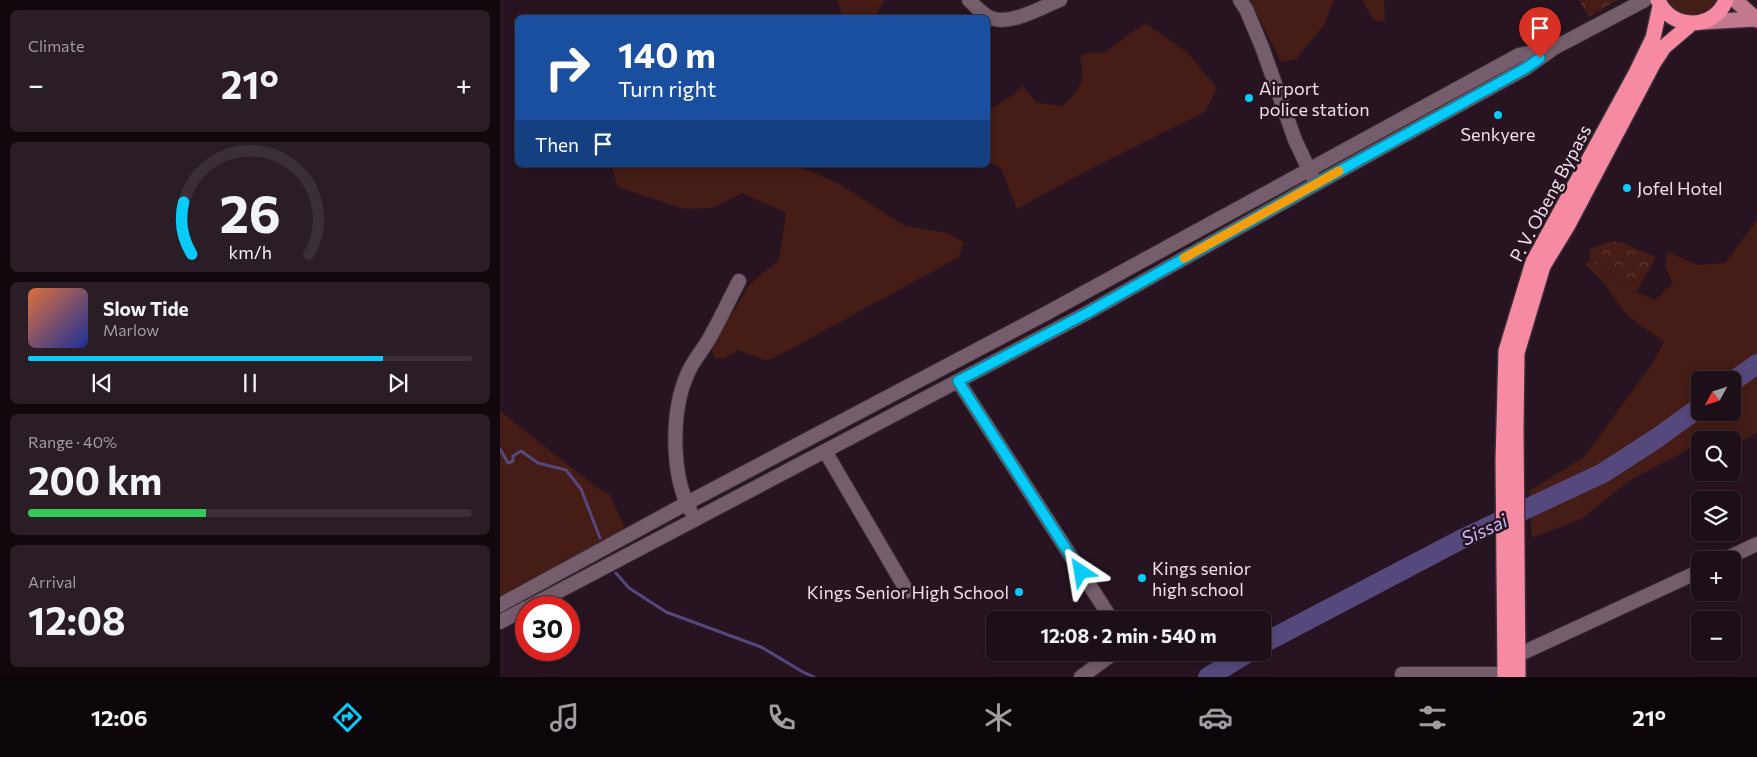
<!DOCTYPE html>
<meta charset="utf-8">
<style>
:root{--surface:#1d0f18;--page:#2a1d25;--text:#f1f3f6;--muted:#a09ca2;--line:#3b2f37;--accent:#07cbf9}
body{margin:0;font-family:Commissioner,sans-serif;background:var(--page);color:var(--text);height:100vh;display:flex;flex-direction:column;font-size:19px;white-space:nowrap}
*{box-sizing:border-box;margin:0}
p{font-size:16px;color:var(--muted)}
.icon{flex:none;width:28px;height:28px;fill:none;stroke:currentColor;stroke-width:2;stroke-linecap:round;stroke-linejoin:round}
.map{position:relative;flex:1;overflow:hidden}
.details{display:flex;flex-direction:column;gap:10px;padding:10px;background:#10080d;width:500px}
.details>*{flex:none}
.top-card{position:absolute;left:15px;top:15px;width:475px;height:152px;border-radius:8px;box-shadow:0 2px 12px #0003,0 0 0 1px var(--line);background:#1a4fa0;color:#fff;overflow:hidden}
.needle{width:32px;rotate:230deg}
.fabs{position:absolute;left:1191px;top:371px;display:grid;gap:10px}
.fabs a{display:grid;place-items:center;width:50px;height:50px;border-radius:8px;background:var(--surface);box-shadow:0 2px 12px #0003,0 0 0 1px var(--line);font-size:25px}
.speed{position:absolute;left:15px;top:596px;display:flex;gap:10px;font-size:25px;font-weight:700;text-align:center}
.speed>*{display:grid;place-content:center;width:65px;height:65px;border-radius:50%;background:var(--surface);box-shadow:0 2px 12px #0003,0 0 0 1px var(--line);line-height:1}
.speed .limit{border:8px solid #d22;background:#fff;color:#111}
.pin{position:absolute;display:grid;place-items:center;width:42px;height:42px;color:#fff;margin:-51px -21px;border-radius:50% 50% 50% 0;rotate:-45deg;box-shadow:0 0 5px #0007}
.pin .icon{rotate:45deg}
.me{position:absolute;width:55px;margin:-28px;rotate:327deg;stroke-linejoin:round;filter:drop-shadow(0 0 4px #0008)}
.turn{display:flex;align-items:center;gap:18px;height:105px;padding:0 20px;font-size:22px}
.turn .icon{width:65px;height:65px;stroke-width:2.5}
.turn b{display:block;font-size:35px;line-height:42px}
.then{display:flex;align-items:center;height:48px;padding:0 20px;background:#0003;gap:10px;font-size:19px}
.big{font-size:38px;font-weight:700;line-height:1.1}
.details .tile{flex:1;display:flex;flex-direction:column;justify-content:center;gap:8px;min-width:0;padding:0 18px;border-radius:8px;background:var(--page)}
.details .dial{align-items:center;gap:0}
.dial svg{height:130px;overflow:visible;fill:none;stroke:var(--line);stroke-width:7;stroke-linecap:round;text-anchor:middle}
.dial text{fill:var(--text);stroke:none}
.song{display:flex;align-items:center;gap:15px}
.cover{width:60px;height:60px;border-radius:8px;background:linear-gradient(135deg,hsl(20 70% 55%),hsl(230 70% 35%))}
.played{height:5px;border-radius:2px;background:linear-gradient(90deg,var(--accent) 80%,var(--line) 80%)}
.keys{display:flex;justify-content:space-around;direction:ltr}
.heat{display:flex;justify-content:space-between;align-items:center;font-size:28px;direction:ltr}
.charge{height:8px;border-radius:4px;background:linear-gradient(90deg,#34c759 40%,var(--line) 0)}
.trip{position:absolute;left:486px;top:611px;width:285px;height:50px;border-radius:8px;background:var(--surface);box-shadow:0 2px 12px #0003,0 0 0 1px var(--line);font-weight:700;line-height:50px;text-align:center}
.dock{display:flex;height:80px;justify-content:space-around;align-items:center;background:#0c060a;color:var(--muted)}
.dock .icon{width:35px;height:35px}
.dock .current{color:var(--accent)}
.dock b{font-size:22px;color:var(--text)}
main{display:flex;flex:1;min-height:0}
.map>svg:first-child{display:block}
</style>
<main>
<section class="details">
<div class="tile"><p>Climate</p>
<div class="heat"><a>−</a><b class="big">21°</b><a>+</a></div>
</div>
<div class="tile dial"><svg viewBox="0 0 100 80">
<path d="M14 69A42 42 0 1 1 86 69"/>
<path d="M14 69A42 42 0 0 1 9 37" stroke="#07cbf9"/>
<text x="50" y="56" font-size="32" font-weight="700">26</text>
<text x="50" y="72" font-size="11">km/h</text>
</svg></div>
<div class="tile">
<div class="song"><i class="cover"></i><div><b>Slow Tide</b><p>Marlow</p></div></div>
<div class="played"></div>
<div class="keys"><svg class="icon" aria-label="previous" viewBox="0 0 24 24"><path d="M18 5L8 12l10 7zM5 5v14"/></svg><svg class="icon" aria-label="pause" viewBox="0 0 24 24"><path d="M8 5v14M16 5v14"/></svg><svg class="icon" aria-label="next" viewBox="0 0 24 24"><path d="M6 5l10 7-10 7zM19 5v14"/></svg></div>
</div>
<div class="tile"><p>Range · 40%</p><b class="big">200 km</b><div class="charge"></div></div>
<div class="tile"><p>Arrival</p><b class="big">12:08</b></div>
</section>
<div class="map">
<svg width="1257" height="677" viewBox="0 0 1257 677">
<defs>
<pattern id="forest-crowns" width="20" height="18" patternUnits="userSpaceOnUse" patternTransform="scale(1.25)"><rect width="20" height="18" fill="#451c16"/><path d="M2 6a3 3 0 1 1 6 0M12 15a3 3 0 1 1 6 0" fill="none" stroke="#603d38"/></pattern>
</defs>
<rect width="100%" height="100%" fill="#271420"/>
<path fill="#451c16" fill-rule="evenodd" d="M 337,0 L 385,0 L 374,17 L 343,18 Z
M 750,0 L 834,0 L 824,25 L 796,59 L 781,62 Z
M 862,0 L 884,0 L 885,22 L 874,20 Z
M 1168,0 L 1221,0 L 1218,7 L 1194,19 L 1175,11 Z
M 645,23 L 687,52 L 717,88 L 705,112 L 592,168 L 517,209 L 501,168 L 488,161 L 488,110 L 510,97 L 523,86 L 537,103 L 563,106 C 581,88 585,82 580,57 L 586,53 L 604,53 Z
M 111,165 L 294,165 L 315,173 L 341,185 L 405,226 L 448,233 L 464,243 L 459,257 L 274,358 L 265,360 L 238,350 L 224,359 L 215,358 L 211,348 L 250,284 L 279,260 L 286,213 L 242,193 L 213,208 L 184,209 L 118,187 Z
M 1257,220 L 1257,433 L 1233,446 L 1232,440 L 1217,440 L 1214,435 L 1205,440 L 1200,440 L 1200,443 L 1129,481 L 1081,519 L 1032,538 L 1029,491 L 1084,457 L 1152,364 L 1164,342 L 1127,315 L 1102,281 L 1085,264 L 1090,260 L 1136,292 L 1155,300 L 1173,283 L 1165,267 L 1168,252 L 1197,265 L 1225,263 ZM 1200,380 L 1232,380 L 1232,412 L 1200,412 Z
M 0,411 L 96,487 L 110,495 L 126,531 L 0,599 Z"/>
<path fill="url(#forest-crowns)" d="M 1079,0 L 1117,0 L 1089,17 Z
M 1112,241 L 1126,244 L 1156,257 L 1136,292 L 1090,260 L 1090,249 Z"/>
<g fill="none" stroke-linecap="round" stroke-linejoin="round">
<path stroke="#55487c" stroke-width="3" d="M 0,449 L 8,463 L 13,461 L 13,456 L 21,451 L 38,463 L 66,470 L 81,489 L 100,538
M 116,573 L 129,588 L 166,612 L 261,647 L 303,672 L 314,677"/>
<path stroke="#55487c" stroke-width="20" d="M 1232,382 L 1257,364
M 762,644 L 960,540 L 1103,473 L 1157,438 L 1200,407
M 708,677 L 749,652"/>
<defs>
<path id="minor" d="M 469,0 C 475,6 483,15 491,18 C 510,26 542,7 560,0
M 740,0 L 746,9 L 762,47 L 795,140 L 812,176
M 458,381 L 612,620
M 325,451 L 407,591
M 190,510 C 171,474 171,412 187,375 C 192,362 202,351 209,339 C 220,320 229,300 239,281
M 1223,560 L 1257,544
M 0,605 L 187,503 L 545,314 L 1019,55 L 1047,50
M 27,608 L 587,313 L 816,184 L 1026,68 L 1054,48 L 1145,0
M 0,622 L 26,608
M 1018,655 L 1200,571
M 902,674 L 1005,674
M 581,677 L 615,652"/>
<path id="major" d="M 1235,0 L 1257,20
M 1203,22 L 1254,19"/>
<path id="highway" d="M 1158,0 C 1170,30 1214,31 1226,0
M 1005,677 L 1003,461 L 1006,351 L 1033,262 L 1136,73 L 1153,38 L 1160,6
M 1018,677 L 1016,428 L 1017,353 L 1043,266 L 1068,225 L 1153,64 L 1164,47 L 1191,24"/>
</defs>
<use href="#minor" stroke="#3b2e36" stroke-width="16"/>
<use href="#major" stroke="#3b2e36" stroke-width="18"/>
<use href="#highway" stroke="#3b2e36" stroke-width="18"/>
<use href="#minor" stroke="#755d6c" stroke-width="14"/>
<use href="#major" stroke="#c2788d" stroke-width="15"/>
<use href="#highway" stroke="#f68aa3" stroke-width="15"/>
</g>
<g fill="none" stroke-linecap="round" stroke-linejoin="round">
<defs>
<path id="route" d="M 581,572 L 458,381 L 587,313 L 816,184 L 1026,68 L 1040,58"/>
</defs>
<use href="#route" stroke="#0584a2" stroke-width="12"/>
<use href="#route" stroke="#07cbf9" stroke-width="9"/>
<path stroke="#f59e0b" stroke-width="9" d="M 684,258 L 839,171"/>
</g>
<g fill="#07cbf9" stroke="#271420" stroke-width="2">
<circle cx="749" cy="98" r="5"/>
<circle cx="998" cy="115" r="5"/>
<circle cx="1127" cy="188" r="5"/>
<circle cx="642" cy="578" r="5"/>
<circle cx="519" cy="592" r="5"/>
</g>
<g text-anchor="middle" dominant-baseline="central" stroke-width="5" stroke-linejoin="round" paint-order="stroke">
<g font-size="18" fill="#eddee6" stroke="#271420" text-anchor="start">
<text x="759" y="88">Airport<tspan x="759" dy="21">police station</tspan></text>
<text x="998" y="134" text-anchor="middle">Senkyere</text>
<text x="1137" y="188">Jofel Hotel</text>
<text x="652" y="568">Kings senior<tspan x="652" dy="21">high school</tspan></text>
<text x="509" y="592" text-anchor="end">Kings Senior High School</text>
</g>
<g font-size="18" fill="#eddee6" stroke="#271420">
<text transform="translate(1050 193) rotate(-62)">P. V. Obeng Bypass</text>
</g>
<g font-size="19" font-style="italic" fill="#c2b4f5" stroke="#271420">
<text transform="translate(984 529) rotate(-25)">Sissai</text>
</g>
</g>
</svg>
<div class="fabs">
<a><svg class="needle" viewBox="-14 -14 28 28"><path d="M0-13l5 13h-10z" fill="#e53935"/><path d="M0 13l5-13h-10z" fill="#a09ca2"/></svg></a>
<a><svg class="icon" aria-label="search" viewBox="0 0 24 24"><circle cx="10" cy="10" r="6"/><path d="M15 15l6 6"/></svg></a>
<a><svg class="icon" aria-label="layers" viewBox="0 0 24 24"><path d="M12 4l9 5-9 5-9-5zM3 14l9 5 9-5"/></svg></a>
<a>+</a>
<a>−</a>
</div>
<div class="speed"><div class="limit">30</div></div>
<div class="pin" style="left:1040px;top:58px;background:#d93025"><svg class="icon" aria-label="arrive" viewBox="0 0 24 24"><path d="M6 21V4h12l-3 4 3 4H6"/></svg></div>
<svg class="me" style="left:581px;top:572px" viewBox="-20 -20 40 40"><path d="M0-17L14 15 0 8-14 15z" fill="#07cbf9" stroke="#fff" stroke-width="4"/></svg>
<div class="trip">12:08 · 2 min · 540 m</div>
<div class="top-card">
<div class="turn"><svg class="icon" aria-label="right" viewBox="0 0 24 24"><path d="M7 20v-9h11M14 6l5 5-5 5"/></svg><div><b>140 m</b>Turn right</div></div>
<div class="then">Then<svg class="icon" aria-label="arrive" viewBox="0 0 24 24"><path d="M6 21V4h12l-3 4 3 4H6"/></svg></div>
</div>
</div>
</main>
<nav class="dock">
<b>12:06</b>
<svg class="icon current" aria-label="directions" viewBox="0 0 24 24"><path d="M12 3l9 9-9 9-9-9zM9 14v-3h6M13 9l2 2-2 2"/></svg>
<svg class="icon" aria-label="music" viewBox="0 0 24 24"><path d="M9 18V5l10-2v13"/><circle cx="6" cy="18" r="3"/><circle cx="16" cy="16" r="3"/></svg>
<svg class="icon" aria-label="phone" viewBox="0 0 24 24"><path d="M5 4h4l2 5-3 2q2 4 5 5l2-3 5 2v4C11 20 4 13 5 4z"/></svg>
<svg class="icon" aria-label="climate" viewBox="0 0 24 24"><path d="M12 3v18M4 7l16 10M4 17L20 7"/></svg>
<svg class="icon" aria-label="car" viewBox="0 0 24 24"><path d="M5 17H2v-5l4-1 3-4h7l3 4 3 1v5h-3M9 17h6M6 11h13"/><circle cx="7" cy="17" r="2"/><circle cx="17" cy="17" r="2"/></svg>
<svg class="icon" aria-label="filters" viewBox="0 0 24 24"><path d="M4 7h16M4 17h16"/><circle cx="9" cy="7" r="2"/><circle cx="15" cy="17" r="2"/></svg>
<b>21°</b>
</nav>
